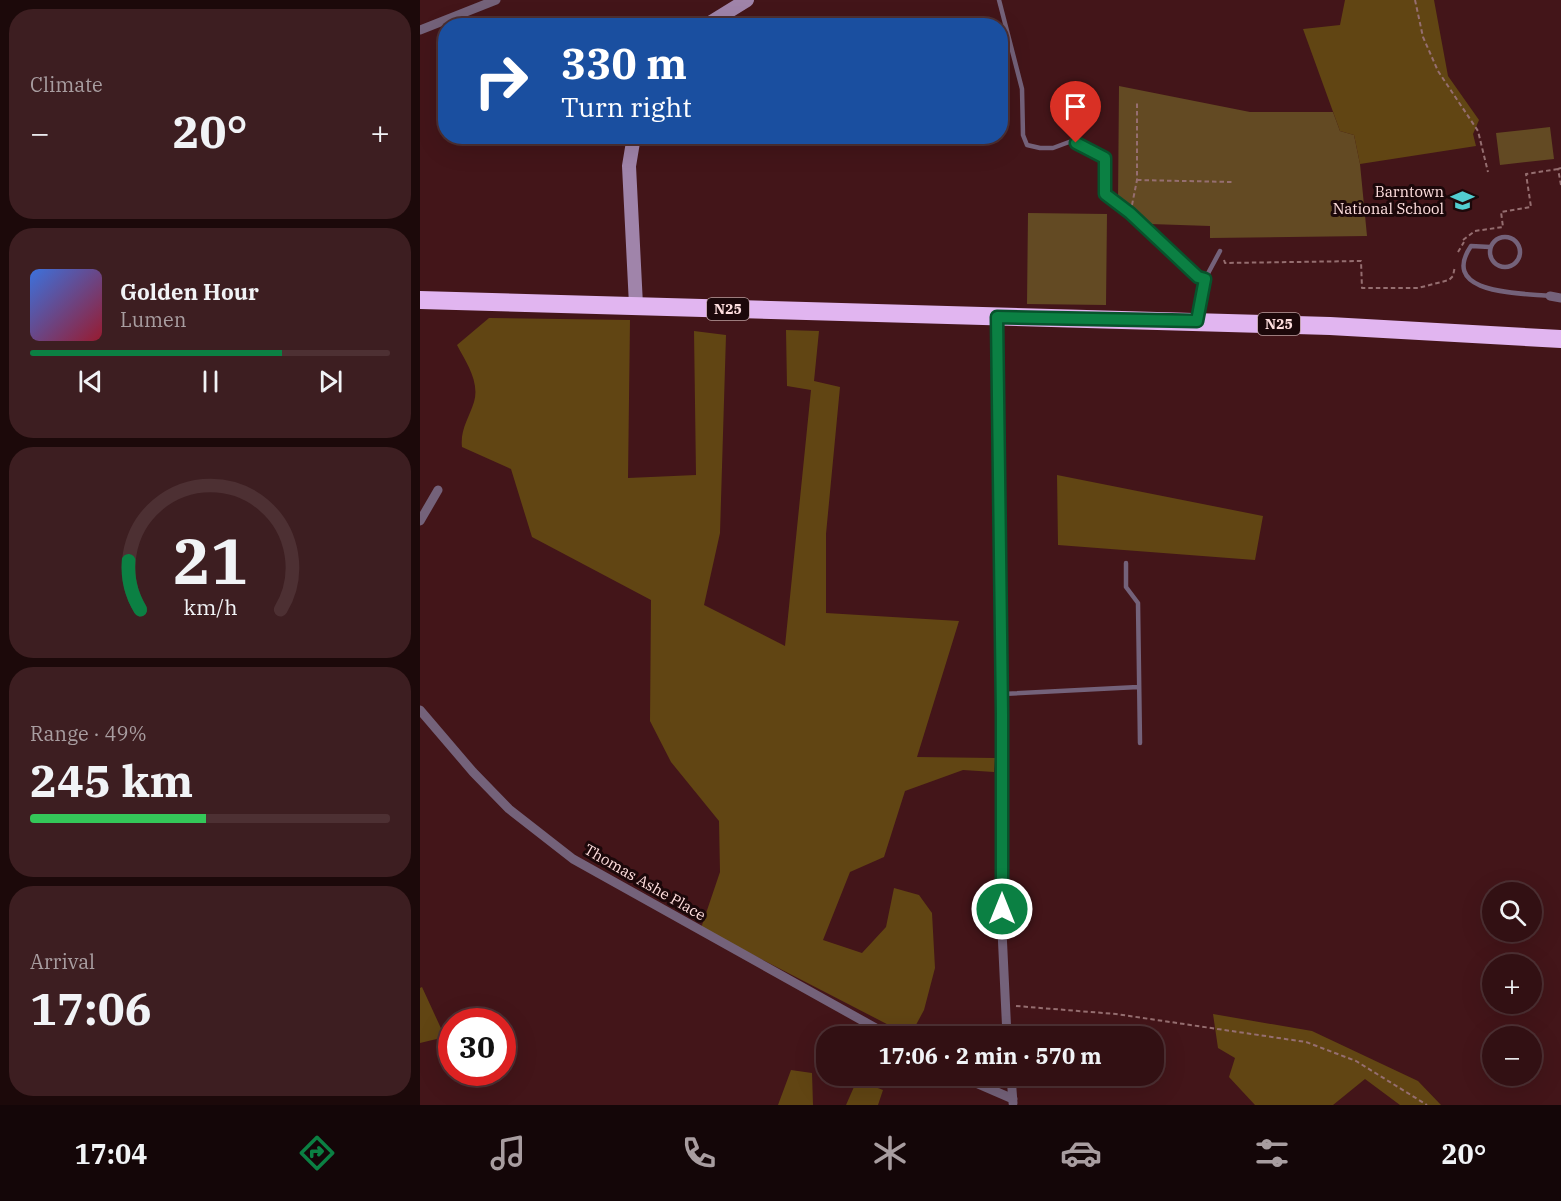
<!DOCTYPE html>
<meta charset="utf-8">
<style>
:root{--surface:#321013;--page:#3d1e21;--text:#f1f3f6;--muted:#a89da0;--line:#4d3033;--accent:#0b8043}
body{margin:0;font-family:"IBM Plex Serif",serif;background:var(--page);color:var(--text);height:100vh;display:flex;flex-direction:column;font-size:22px;white-space:nowrap}
*{box-sizing:border-box;margin:0}
p{font-size:20px;color:var(--muted)}
.icon{flex:none;width:33px;height:33px;fill:none;stroke:currentColor;stroke-width:2;stroke-linecap:round;stroke-linejoin:round}
.map{position:relative;flex:1;overflow:hidden}
.sheet{display:flex;flex-direction:column;gap:9px;padding:9px;background:#1c090a;width:420px}
.sheet>*{flex:none}
.banner{position:absolute;left:18px;top:18px;width:570px;height:126px;border-radius:24px;box-shadow:0 6px 24px #0002,0 0 0 2px var(--line);background:#1a4fa0;color:#fff;overflow:hidden}
.controls{position:absolute;left:1062px;top:882px;display:grid;gap:12px}
.controls a{display:grid;place-items:center;width:60px;height:60px;border-radius:50%;background:var(--surface);box-shadow:0 6px 24px #0002,0 0 0 2px var(--line);font-size:30px}
.speed{position:absolute;left:18px;top:1008px;display:flex;gap:12px;font-size:30px;font-weight:700;text-align:center}
.speed>*{display:grid;place-content:center;width:78px;height:78px;border-radius:50%;background:var(--surface);box-shadow:0 6px 24px #0002,0 0 0 2px var(--line);line-height:1}
.speed .limit{border:9px solid #d22;background:#fff;color:#111}
.pin{position:absolute;display:grid;place-items:center;width:51px;height:51px;color:#fff;margin:-62px -26px;border-radius:50% 50% 50% 0;rotate:-45deg;box-shadow:0 0 6px #0007}
.pin .icon{rotate:45deg}
.me{position:absolute;width:66px;margin:-33px;rotate:0deg;stroke-linejoin:round;filter:drop-shadow(0 0 4px #0008)}
.turn{display:flex;align-items:center;gap:21px;height:126px;padding:0 24px;font-size:27px}
.turn .icon{width:78px;height:78px;stroke-width:2.5}
.turn b{display:block;font-size:42px;line-height:51px}
.big{font-size:45px;font-weight:700;line-height:1.1}
.sheet .tile{flex:1;display:flex;flex-direction:column;justify-content:center;gap:9px;min-width:0;padding:0 21px;border-radius:24px;background:var(--page)}
.sheet .dial{align-items:center;gap:0}
.dial svg{height:156px;overflow:visible;fill:none;stroke:var(--line);stroke-width:7;stroke-linecap:round;text-anchor:middle}
.dial text{fill:var(--text);stroke:none}
.song{display:flex;align-items:center;gap:18px}
.cover{width:72px;height:72px;border-radius:9px;background:linear-gradient(135deg,hsl(220 70% 55%),hsl(350 70% 35%))}
.played{height:6px;border-radius:3px;background:linear-gradient(90deg,var(--accent) 70%,var(--line) 70%)}
.keys{display:flex;justify-content:space-around;direction:ltr}
.heat{display:flex;justify-content:space-between;align-items:center;font-size:33px;direction:ltr}
.charge{height:9px;border-radius:4px;background:linear-gradient(90deg,#34c759 49%,var(--line) 0)}
.trip{position:absolute;left:396px;top:1026px;width:348px;height:60px;border-radius:24px;background:var(--surface);box-shadow:0 6px 24px #0002,0 0 0 2px var(--line);font-weight:700;line-height:60px;text-align:center}
.tabs{display:flex;height:96px;justify-content:space-around;align-items:center;background:#140608;color:var(--muted)}
.tabs .icon{width:42px;height:42px}
.tabs .selected{color:var(--accent)}
.tabs b{font-size:27px;color:var(--text)}
main{display:flex;flex:1;min-height:0}
.map>svg:first-child{display:block}
</style>
<main>
<section class="sheet">
<div class="tile"><p>Climate</p>
<div class="heat"><a>−</a><b class="big">20°</b><a>+</a></div>
</div>
<div class="tile">
<div class="song"><i class="cover"></i><div><b>Golden Hour</b><p>Lumen</p></div></div>
<div class="played"></div>
<div class="keys"><svg class="icon" aria-label="previous" viewBox="0 0 24 24"><path d="M18 5L8 12l10 7zM5 5v14"/></svg><svg class="icon" aria-label="pause" viewBox="0 0 24 24"><path d="M8 5v14M16 5v14"/></svg><svg class="icon" aria-label="next" viewBox="0 0 24 24"><path d="M6 5l10 7-10 7zM19 5v14"/></svg></div>
</div>
<div class="tile dial"><svg viewBox="0 0 100 80">
<path d="M14 69A42 42 0 1 1 86 69"/>
<path d="M14 69A42 42 0 0 1 8 44" stroke="#0b8043"/>
<text x="50" y="56" font-size="32" font-weight="700">21</text>
<text x="50" y="72" font-size="11">km/h</text>
</svg></div>
<div class="tile"><p>Range · 49%</p><b class="big">245 km</b><div class="charge"></div></div>
<div class="tile"><p>Arrival</p><b class="big">17:06</b></div>
</section>
<div class="map">
<svg width="1141" height="1105" viewBox="0 0 1141 1105">
<rect width="100%" height="100%" fill="#431519"/>
<path fill="#634a23" d="M 699,86 L 830,112 L 913,112 L 920,131 L 934,135 L 940,164 L 947,236 L 790,238 L 790,226 L 730,224 L 698,203 Z
M 1130,127 L 1134,159 L 1080,165 L 1076,133 Z
M 608,213 L 687,214 L 686,305 L 607,304 Z"/>
<path fill="#614513" d="M 925,0 L 1014,0 L 1028,76 L 1059,120 L 1053,134 L 1056,146 L 940,164 L 934,135 L 920,131 L 883,29 L 920,25 Z
M 69,318 L 210,320 L 208,478 L 276,475 L 274,331 L 306,335 L 300,533 L 284,605 L 365,646 L 391,390 L 367,386 L 366,330 L 399,331 L 394,381 L 420,387 L 406,534 L 406,613 L 539,621 L 497,757 L 575,758 L 574,772 L 543,770 L 485,791 L 464,857 L 430,872 L 403,940 L 442,953 L 466,927 L 474,888 L 499,895 L 512,913 L 515,968 L 504,1010 L 490,1036 L 281,928 L 300,872 L 299,821 L 251,762 L 230,721 L 231,600 L 112,537 L 91,469 L 42,447 C 40,430 49,418 54,402 C 60,382 46,362 37,345 Z
M 637,475 L 843,516 L 835,560 L 638,545 Z
M 2,987 L 25,1037 L 0,1043 L 0,988 Z
M 793,1014 L 892,1031 L 998,1081 L 1021,1105 L 980,1105 L 945,1079 L 913,1105 L 835,1105 L 809,1077 L 815,1058 L 798,1048 Z
M 371,1070 L 392,1073 L 393,1105 L 358,1105 Z
M 437,1080 L 463,1090 L 458,1105 L 426,1105 Z"/>
<g fill="none" stroke-linecap="round" stroke-linejoin="round">
<path stroke="#956e70" stroke-width="2" stroke-dasharray="4.5 3" stroke-linecap="butt" d="M 995,0 L 1003,37 L 1018,71 L 1058,131 L 1068,172
M 1141,168 L 1138,169 L 1141,185
M 717,180 L 812,182
M 712,205 L 717,180 L 717,101
M 1043,240 L 1055,231 L 1083,227 L 1081,212 L 1111,207 L 1106,174 L 1138,169
M 1038,252 L 1044,242
M 804,260 L 805,263 L 941,261 L 942,288 L 998,288 L 1029,280 L 1033,276 L 1035,266
M 596,1006 L 696,1014 L 886,1042 L 936,1061 L 1007,1105"/>
<path stroke="#74627a" stroke-width="4.5" d="M 579,0 L 602,89 L 603,135 L 607,145 L 620,148 L 633,148 L 649,142 L 656,143 L 685,158 L 685,193 L 710,213 L 778,277 L 785,279 L 777,319
M1070 252a15 15 0 1 1 30 0a15 15 0 1 1-30 0Z
M 1070,247 L 1051,246 C 1018,295 1103,293 1130,296
M 785,279 L 800,251
M 706,563 L 706,587 L 718,603 L 720,743
M 582,694 L 718,687"/>
<path stroke="#74627a" stroke-width="9" d="M 0,30 L 76,0
M 1130,296 L 1141,298
M 577,317 L 582,733 L 582,931 L 587,1036
M 0,521 L 18,490
M 0,710 L 53,772 L 89,809 L 153,859 L 470,1036
M 540,1076 L 593,1099
M 591,1076 L 593,1103"/>
<path stroke="#a084aa" stroke-width="14" d="M 285,26 L 327,0
M 214,136 L 209,166 L 216,305"/>
<path stroke="#e1b5f0" stroke-width="18" d="M 0,300 L 910,326 L 1141,339"/>
</g>
<g fill="none" stroke-linecap="round" stroke-linejoin="round">
<defs>
<path id="route" d="M 582,909 L 582,714 L 577,317 L 777,321 L 785,279 L 778,277 L 710,213 L 685,194 L 685,158 L 656,143"/>
</defs>
<use href="#route" stroke="#07532c" stroke-width="15"/>
<use href="#route" stroke="#0b8043" stroke-width="10"/>
</g>
<defs>
<symbol id="school-bare" viewBox="-9 -9 18 18"><path d="M0-5L7-2L0 1L-7-2ZM-4 1L0 2.5L4 1V4Q0 6-4 4Z" fill="#52cdd0" stroke="#1c080a" stroke-width="2.5" paint-order="stroke"/></symbol>
</defs>
<g fill-rule="evenodd">
<use href="#school-bare" x="1026" y="184" width="33" height="33"/>
</g>
<g text-anchor="middle" dominant-baseline="central" stroke-width="6" stroke-linejoin="round" paint-order="stroke">
<g fill="#1c080a" stroke="#bb9e9f" stroke-width="1.5">
<rect x="287" y="298" width="42" height="22" rx="4.5"/>
<rect x="838" y="313" width="42" height="22" rx="4.5"/>
</g>
<g font-size="14" font-weight="bold" fill="#ffdfdf">
<text x="308" y="309">N25</text>
<text x="859" y="324">N25</text>
</g>
<g font-size="15" fill="#ffdfdf" stroke="#1c080a" text-anchor="end">
<text x="1024" y="191">Barntown<tspan x="1024" dy="17">National School</tspan></text>
</g>
<g font-size="15" fill="#ffdfdf" stroke="#1c080a">
<text transform="translate(225 882) rotate(30)">Thomas Ashe Place</text>
</g>
</g>
</svg>
<div class="controls">
<a><svg class="icon" aria-label="search" viewBox="0 0 24 24"><circle cx="10" cy="10" r="6"/><path d="M15 15l6 6"/></svg></a>
<a>+</a>
<a>−</a>
</div>
<div class="speed"><div class="limit">30</div></div>
<div class="pin" style="left:656px;top:143px;background:#d93025"><svg class="icon" aria-label="arrive" viewBox="0 0 24 24"><path d="M6 21V4h12l-3 4 3 4H6"/></svg></div>
<svg class="me" style="left:582px;top:909px" viewBox="-20 -20 40 40"><circle r="17" fill="#0b8043" stroke="#fff" stroke-width="3"/><path d="M0-11L8 9 0 5-8 9z" fill="#fff"/></svg>
<div class="trip">17:06 · 2 min · 570 m</div>
<div class="banner">
<div class="turn"><svg class="icon" aria-label="right" viewBox="0 0 24 24"><path d="M7 20v-9h11M14 6l5 5-5 5"/></svg><div><b>330 m</b>Turn right</div></div>
</div>
</div>
</main>
<nav class="tabs">
<b>17:04</b>
<svg class="icon selected" aria-label="directions" viewBox="0 0 24 24"><path d="M12 3l9 9-9 9-9-9zM9 14v-3h6M13 9l2 2-2 2"/></svg>
<svg class="icon" aria-label="music" viewBox="0 0 24 24"><path d="M9 18V5l10-2v13"/><circle cx="6" cy="18" r="3"/><circle cx="16" cy="16" r="3"/></svg>
<svg class="icon" aria-label="phone" viewBox="0 0 24 24"><path d="M5 4h4l2 5-3 2q2 4 5 5l2-3 5 2v4C11 20 4 13 5 4z"/></svg>
<svg class="icon" aria-label="climate" viewBox="0 0 24 24"><path d="M12 3v18M4 7l16 10M4 17L20 7"/></svg>
<svg class="icon" aria-label="car" viewBox="0 0 24 24"><path d="M5 17H2v-5l4-1 3-4h7l3 4 3 1v5h-3M9 17h6M6 11h13"/><circle cx="7" cy="17" r="2"/><circle cx="17" cy="17" r="2"/></svg>
<svg class="icon" aria-label="filters" viewBox="0 0 24 24"><path d="M4 7h16M4 17h16"/><circle cx="9" cy="7" r="2"/><circle cx="15" cy="17" r="2"/></svg>
<b>20°</b>
</nav>
